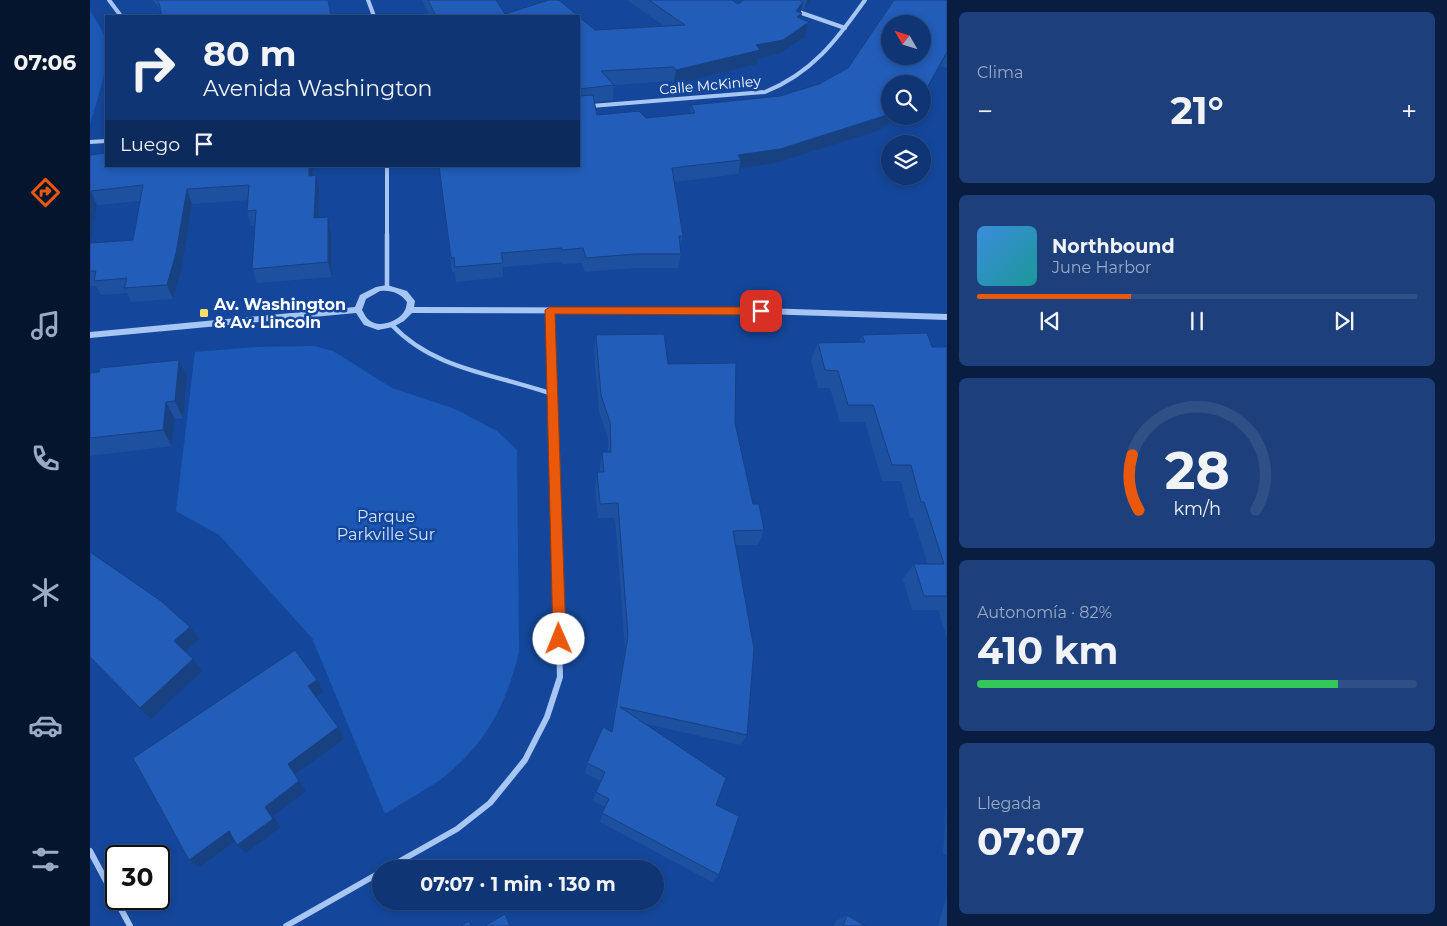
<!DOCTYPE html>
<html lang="es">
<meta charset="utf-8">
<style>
:root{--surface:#0f3574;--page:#1d407c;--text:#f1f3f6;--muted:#9babc5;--line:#2f5086;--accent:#ea580c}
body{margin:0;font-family:Montserrat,sans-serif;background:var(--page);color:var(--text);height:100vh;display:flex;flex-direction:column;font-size:19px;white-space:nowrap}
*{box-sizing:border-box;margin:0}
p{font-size:16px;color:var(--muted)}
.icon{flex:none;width:28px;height:28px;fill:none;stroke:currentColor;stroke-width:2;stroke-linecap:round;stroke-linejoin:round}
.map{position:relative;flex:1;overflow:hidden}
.details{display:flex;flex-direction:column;gap:12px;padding:12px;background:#081d40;width:500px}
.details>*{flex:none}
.banner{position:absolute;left:15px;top:15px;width:475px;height:152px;border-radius:0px;box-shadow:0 2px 8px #0003,0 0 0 1px var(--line);background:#0f3574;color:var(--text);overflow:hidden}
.needle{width:32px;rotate:309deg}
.tools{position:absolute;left:791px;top:15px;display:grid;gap:10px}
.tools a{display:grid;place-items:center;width:50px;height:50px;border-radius:50%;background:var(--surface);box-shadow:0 2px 8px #0003,0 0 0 1px var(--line);font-size:25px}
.speed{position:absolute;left:15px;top:845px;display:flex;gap:10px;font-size:25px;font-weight:700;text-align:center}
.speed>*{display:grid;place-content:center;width:65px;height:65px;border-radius:50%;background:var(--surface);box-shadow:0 2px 8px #0003,0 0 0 1px var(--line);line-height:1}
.speed .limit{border:2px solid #111;border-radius:8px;background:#fff;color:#111}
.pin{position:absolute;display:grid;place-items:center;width:42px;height:42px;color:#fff;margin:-21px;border-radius:10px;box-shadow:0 2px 8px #0006}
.me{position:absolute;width:55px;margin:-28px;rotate:359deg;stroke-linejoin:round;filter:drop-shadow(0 0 4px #0008)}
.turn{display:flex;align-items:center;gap:18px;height:105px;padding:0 15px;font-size:22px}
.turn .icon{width:65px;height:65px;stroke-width:2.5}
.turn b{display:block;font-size:35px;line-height:42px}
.then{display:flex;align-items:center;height:48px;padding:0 15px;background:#0003;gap:10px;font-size:19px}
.big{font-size:38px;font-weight:700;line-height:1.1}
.details .tile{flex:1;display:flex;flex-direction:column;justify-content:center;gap:8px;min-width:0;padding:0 18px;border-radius:8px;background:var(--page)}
.details .dial{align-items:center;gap:0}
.dial svg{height:130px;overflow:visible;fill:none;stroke:var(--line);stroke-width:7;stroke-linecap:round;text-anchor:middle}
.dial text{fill:var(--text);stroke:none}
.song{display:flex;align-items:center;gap:15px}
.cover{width:60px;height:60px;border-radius:8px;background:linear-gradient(135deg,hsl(210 70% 55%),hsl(180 70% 35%))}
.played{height:5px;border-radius:2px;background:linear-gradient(90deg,var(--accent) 35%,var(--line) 35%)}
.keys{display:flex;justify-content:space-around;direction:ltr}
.heat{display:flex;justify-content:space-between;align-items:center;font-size:28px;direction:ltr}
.charge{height:8px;border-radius:4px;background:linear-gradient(90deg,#34c759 82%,var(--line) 0)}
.trip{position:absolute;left:282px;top:860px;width:292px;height:50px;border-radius:25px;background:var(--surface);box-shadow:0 2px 8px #0003,0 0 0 1px var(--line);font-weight:700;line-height:50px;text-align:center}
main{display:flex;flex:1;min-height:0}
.dock{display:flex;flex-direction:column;width:90px;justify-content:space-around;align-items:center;background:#06152e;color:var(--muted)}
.dock .icon{width:35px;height:35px}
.dock .selected{color:var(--accent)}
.dock b{font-size:22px;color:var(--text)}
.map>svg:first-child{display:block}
</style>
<main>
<nav class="dock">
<b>07:06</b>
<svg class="icon selected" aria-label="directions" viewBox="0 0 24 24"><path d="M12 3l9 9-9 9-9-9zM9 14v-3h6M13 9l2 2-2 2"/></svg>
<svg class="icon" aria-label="music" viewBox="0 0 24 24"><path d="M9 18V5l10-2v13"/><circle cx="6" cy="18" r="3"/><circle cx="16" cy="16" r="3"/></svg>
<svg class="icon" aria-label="phone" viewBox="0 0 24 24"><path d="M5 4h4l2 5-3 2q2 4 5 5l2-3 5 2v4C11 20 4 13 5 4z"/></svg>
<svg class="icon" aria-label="climate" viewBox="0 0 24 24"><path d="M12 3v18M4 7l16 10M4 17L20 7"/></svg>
<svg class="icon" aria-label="car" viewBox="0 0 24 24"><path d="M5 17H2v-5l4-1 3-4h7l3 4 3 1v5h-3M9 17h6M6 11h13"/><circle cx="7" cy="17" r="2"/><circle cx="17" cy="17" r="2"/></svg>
<svg class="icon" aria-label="filters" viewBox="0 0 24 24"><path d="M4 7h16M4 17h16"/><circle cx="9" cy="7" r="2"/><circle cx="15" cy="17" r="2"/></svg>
</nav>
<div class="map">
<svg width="857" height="926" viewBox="0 0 857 926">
<rect width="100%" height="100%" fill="#14479b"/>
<path fill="#1c58b5" d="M 0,11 C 6,21 14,31 16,43 C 20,62 6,105 0,124 Z
M 224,346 L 243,351 L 302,388 L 365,409 L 407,431 L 427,450 L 429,652 C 416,705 397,742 354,777 C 336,790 315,801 295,814 L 222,638 L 129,535 L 86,511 L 105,352 L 167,347 Z"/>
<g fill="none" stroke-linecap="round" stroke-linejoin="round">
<path stroke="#a8c6f3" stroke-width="4" d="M 19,0 L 31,16
M 278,0 L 284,16
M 706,11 L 755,28
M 489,107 L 675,92 C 722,73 746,41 775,0
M 0,142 L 16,141
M 297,166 L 297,236"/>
<path stroke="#a8c6f3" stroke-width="4.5" d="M 297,234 L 297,288
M 460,310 L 466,538
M 302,325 C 344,370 406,374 462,394"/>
<path stroke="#a8c6f3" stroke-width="6" d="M 0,851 L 40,926
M 296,869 L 367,829 L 400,803 L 435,760 L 457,717 L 470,677 L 466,537
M 196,926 L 291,872"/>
<path fill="#a8c6f3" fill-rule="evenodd" d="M 297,285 L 317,291 L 325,301 L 324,307 L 671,308 L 857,314 L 857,320 L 671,314 L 322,313 L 314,321 L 303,327 L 288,330 L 274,325 L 266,313 L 0,338 L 0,332 L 265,307 L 270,295 L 286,287 ZM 290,291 C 302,290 310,293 317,302 C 317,302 316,309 315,310 C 310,321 289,329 279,320 C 276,318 274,313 272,310 L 276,299 Z"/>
</g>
<path fill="#1d509f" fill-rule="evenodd" d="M 63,0 L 238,0 L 72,13 Z
M 332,0 L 406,0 L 415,14 L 488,16 L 339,15 Z
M 537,0 L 642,0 L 648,4 L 654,0 L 722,0 L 714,10 L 711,9 L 710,13 L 711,18 L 719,22 L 715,37 L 689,54 L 668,59 L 667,64 L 583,85 L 582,81 L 524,85 L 523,100 L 504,102 L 507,115 L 556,118 L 600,114 L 601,105 L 690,96 L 729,84 L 758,68 L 857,0 L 857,68 L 850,66 L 832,99 L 832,84 L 800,116 L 810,116 L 788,131 L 686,163 L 649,169 L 648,174 L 585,182 L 593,236 L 590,248 L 591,254 L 588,268 L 544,268 L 495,272 L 492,263 L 472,264 L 471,262 L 413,267 L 413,277 L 366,282 L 365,272 L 362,272 L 349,166 L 489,166 L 489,17 L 505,30 L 574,26 Z
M 0,155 L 16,166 L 223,166 L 223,175 L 229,190 L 228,218 L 238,217 L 241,232 L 242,277 L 167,283 L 162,269 L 165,225 L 161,226 L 157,211 L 158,200 L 102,204 L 92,268 L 83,299 L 41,302 L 37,293 L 11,295 L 6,286 L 0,286 ZM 50,201 L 43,240 L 1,243 L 7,205 Z
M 506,335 L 578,364 L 645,423 L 663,504 L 674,530 L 668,545 L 646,545 L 657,735 L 650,745 L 556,724 L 626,805 L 629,875 L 622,882 L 510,822 L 515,807 L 503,801 L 506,792 L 511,781 L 495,773 L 497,763 L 521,731 L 535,649 L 525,518 L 508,518 L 505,488 L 507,472 L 510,472 L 510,467 L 512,452 L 518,452 L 518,438 L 509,411 L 504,352 Z
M 772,335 L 842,347 L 857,347 L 857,638 L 848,610 L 822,610 L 813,579 L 824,564 L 838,564 L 823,518 L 820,518 L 811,481 L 792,481 L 775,422 L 750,422 L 740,388 L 728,388 L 721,360 L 728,343 L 769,342 Z
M 0,373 L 97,378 L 93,418 L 85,419 L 82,446 L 0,456 Z
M 857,800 L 857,855 L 853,853 Z
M 857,894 L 857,926 L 848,926 Z
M 757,915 L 775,926 L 744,926 L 746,921 Z"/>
<path fill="#184182" d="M 717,0 L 722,0 L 714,10 Z
M 713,2 L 710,15 L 712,13 L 708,28 L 706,11 Z
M 719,22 L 715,37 L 689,54 L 668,59 L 667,64 L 583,85 L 586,70 Z
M 856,52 L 850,66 L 832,99 L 832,90 Z
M 800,112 L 800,116 L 810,116 L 788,131 L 686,163 L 649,169 L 651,160 L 648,155 Z
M 219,166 L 223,166 L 222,190 L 219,176 Z
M 226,175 L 229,190 L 228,233 L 224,218 Z
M 97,189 L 102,204 L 92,268 L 83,299 L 77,285 Z
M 1,191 L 7,205 L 0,250 L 0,194 Z
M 238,217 L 241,232 L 242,277 L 238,262 Z
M 89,360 L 97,378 L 93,418 L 85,401 Z
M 76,402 L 85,419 L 82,446 L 73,430 Z
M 100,627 L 109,639 L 94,653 L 84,641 Z
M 103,659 L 112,671 L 61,719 L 50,708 Z
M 227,680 L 233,692 L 224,698 L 218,686 Z
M 248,727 L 254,739 L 205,774 L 216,791 L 183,816 L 191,827 L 156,853 L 147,845 L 175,807 L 198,764 Z
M 139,831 L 148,839 L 110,867 L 99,860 Z"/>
<path fill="#225db9" stroke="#184182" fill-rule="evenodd" d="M 67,0 L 238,0 L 241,16 L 72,16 L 69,3 Z
M 338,0 L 406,0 L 415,14 L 459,0 L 469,0 L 488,16 L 331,16 L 345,14 Z
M 559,0 L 642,0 L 648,4 L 654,0 L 709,0 L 713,2 L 706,11 L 712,13 L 707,17 L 719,22 L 693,40 L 666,45 L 670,50 L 586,70 L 584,67 L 511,71 L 524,85 L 489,89 L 489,17 L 505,30 L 595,25 Z
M 804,0 L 857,0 L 857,52 L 837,88 L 832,90 L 832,84 L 800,84 L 800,112 L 794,116 L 690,149 L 648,155 L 651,160 L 582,168 L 593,236 L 589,236 L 591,254 L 546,254 L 496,258 L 493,248 L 472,250 L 472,248 L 411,253 L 413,263 L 365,267 L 364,257 L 361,258 L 349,166 L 489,166 L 489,96 L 503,95 L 507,115 L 549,111 L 556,118 L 605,113 L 601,105 L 690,96 L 729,84 L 758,68 ZM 800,24 L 832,24 L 832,56 L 800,56 Z
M 16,153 L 16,166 L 219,166 L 219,176 L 226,175 L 224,218 L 238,217 L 238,262 L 162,269 L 166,210 L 157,211 L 159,185 L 97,189 L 86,253 L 77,285 L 34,288 L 37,278 L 4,281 L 6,271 L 0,271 L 0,243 L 43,240 L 53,185 L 1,191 L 0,194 L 0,155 Z
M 837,333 L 842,347 L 857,347 L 857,596 L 834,596 L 824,564 L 854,564 L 834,502 L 831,502 L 821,465 L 802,465 L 783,405 L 758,405 L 748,371 L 735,370 L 728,343 L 775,342 L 772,335 Z
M 574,334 L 578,364 L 646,363 L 645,423 L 663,504 L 669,504 L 674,530 L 643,531 L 664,649 L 657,735 L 530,707 L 636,778 L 626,805 L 649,816 L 629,875 L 512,813 L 519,799 L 506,792 L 515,772 L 497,763 L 513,727 L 522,732 L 538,636 L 528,503 L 510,504 L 507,472 L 514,472 L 512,452 L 521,452 L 520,422 L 511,395 L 506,335 Z
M 89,360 L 85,401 L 76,402 L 73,430 L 0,438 L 0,373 L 9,372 L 10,368 Z
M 0,552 L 71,601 L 100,627 L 84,641 L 103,659 L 50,708 L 0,657 Z
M 205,650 L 227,680 L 218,686 L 248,727 L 198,764 L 209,781 L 175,807 L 183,819 L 147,845 L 139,831 L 99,860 L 43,758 Z
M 415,914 L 420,926 L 395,926 Z
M 757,915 L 775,926 L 753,926 Z
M 379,921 L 381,926 L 371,926 Z"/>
<path fill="#ea580c" stroke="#983908" d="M 460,307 L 671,307 L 676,311 L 671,315 L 465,314 L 476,639 L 474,643 L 469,645 L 465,643 L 463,639 L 455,310 Z"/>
<rect fill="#ffdc6a" stroke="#14479b" stroke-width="2" x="109" y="308" width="10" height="10" rx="2.5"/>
<g text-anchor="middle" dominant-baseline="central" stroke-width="5" stroke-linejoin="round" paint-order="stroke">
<g font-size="14" fill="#fff" stroke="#14479b">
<text transform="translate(620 85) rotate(-5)">Calle McKinley</text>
</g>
<g font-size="16" font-weight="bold" fill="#fff" stroke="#14479b" text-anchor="start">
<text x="124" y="304">Av. Washington<tspan x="124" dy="18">&amp; Av. Lincoln</tspan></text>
</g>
<g font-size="16" fill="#d0e2fd" stroke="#14479b">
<text x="296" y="516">Parque<tspan x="296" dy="18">Parkville Sur</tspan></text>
</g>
</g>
</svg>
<div class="tools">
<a><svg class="needle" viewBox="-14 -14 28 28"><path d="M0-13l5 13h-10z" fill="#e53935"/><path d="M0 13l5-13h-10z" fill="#9babc5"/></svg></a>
<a><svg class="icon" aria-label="search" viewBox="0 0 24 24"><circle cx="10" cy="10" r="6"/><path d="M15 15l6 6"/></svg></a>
<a><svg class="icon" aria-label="layers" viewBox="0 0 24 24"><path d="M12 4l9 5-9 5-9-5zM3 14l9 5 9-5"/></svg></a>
</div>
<div class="speed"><div class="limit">30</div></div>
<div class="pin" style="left:671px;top:311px;background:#d93025"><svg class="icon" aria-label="arrive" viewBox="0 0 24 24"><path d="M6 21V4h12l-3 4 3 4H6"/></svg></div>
<svg class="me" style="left:469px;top:639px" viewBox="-20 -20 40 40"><circle r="19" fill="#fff"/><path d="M0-13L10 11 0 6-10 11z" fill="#ea580c"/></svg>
<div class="trip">07:07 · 1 min · 130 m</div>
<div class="banner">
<div class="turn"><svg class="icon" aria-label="right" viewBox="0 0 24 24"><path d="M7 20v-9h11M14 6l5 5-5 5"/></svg><div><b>80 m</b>Avenida Washington</div></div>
<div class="then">Luego<svg class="icon" aria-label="arrive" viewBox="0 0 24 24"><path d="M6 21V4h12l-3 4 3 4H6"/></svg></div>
</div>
</div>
<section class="details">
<div class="tile"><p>Clima</p>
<div class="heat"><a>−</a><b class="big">21°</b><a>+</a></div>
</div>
<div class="tile">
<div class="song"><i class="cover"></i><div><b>Northbound</b><p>June Harbor</p></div></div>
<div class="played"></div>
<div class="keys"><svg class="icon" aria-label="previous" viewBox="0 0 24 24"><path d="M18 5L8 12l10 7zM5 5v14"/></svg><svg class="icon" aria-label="pause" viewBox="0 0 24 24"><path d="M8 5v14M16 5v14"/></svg><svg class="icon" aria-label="next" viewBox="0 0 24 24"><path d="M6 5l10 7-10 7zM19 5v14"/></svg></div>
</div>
<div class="tile dial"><svg viewBox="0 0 100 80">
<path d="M14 69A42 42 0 1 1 86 69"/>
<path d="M14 69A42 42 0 0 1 10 35" stroke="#ea580c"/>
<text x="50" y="56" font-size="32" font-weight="700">28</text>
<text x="50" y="72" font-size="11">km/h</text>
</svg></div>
<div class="tile"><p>Autonomía · 82%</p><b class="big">410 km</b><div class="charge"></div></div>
<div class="tile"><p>Llegada</p><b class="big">07:07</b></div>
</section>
</main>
